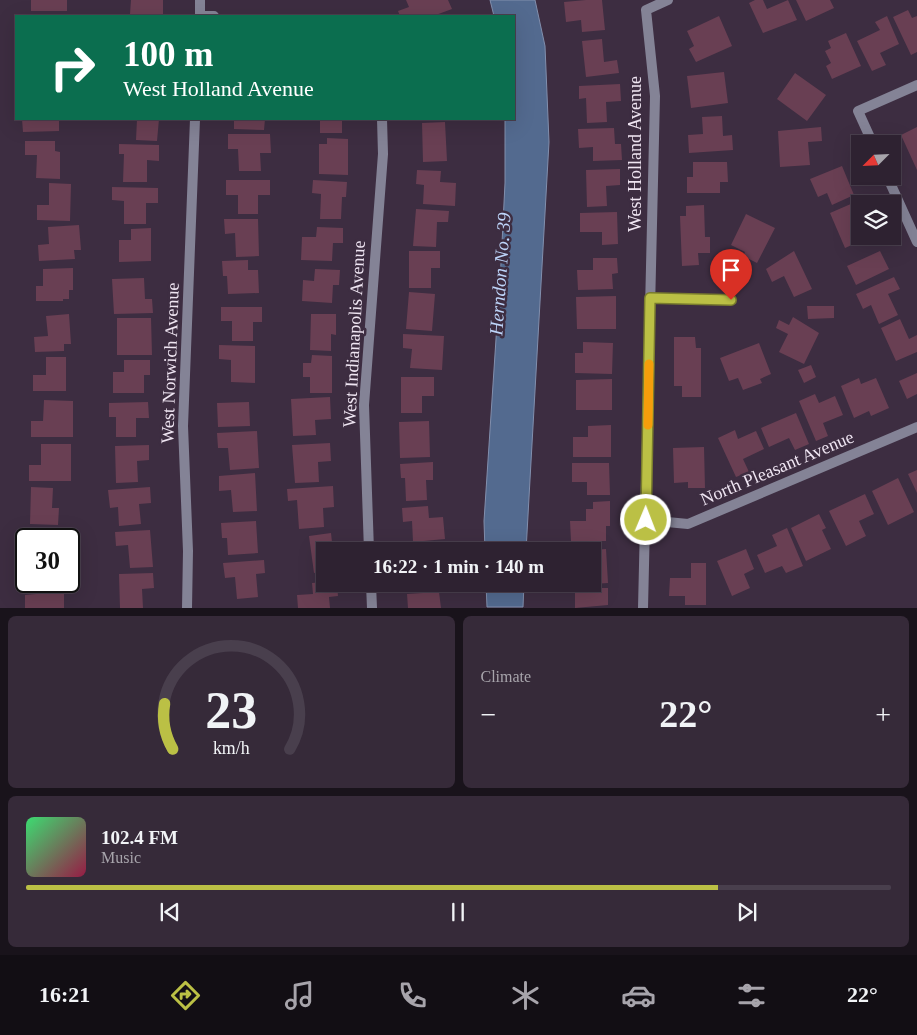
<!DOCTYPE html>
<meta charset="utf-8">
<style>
:root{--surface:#2e2231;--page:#362a39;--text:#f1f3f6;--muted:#a7a4ab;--line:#493f4d;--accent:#bbc045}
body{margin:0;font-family:"Times New Roman",serif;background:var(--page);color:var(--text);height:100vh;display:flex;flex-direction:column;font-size:19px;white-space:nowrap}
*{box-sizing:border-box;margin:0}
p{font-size:16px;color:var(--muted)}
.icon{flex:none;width:28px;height:28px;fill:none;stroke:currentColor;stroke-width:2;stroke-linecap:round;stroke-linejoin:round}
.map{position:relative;height:608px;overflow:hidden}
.panel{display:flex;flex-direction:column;gap:8px;padding:8px;background:#19131b;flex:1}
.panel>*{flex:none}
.top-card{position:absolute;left:15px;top:15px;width:500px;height:105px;border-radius:0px;box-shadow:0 5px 20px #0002,0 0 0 1px var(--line);background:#0b6e4f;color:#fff;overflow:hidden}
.needle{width:32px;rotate:246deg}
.tools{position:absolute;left:851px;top:135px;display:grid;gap:10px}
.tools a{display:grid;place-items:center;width:50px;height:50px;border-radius:0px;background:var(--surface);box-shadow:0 5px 20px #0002,0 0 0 1px var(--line);font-size:25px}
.speed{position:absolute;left:15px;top:528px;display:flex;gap:10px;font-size:25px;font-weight:700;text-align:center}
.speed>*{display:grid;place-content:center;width:65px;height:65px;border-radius:50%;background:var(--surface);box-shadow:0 5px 20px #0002,0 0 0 1px var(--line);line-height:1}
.speed .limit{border:2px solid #111;border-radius:8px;background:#fff;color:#111}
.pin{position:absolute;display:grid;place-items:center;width:42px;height:42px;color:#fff;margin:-51px -21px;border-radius:50% 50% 50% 0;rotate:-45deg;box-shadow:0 0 5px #0007}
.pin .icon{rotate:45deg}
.me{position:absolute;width:55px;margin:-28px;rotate:1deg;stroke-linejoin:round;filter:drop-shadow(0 0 4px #0008)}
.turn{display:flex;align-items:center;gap:18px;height:105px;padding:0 25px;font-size:22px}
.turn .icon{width:65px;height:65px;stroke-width:2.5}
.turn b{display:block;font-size:35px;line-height:42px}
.big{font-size:38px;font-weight:700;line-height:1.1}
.panel .widget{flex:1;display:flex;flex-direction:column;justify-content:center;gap:8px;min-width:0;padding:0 18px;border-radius:8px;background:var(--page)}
.panel .dial{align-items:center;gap:0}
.dial svg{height:130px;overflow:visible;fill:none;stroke:var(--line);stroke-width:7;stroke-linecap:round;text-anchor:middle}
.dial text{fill:var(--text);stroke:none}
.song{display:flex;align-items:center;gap:15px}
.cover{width:60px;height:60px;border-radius:8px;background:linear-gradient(135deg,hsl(140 70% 55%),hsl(340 70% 35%))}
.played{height:5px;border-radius:2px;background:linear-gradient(90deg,var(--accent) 80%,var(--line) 80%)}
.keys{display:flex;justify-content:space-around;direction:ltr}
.heat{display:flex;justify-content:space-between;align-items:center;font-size:28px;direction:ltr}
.panel .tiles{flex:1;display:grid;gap:8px;grid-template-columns:1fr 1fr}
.widget:last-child{grid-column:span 2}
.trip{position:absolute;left:316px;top:542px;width:285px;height:50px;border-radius:0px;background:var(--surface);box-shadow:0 5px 20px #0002,0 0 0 1px var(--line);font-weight:700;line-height:50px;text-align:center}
.tabs{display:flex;height:80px;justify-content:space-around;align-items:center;background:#120e14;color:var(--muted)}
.tabs .icon{width:35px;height:35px}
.tabs .on{color:var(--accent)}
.tabs b{font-size:22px;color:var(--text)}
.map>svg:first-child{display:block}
</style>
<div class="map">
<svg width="917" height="608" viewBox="0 0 917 608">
<rect width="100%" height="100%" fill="#3d2d41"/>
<path fill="#536a8f" stroke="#828fad" d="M 490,0 L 535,0 L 545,46 L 549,142 L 526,551 L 485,551 L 484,521 L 501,263 L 505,183 L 505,119 L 514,119 L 514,16 L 494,16 Z
M 486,584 L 524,584 L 523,607 L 487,607 Z"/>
<path fill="#693f53" d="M 31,0 L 67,0 L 67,11 L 31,11 Z
M 131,0 L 163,0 L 163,15 L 130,14 Z
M 406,0 L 448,0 L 452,9 L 433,16 L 400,16 L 398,11 L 409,7 Z
M 586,0 L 602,0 L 605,30 L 582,32 L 581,20 L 566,22 L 564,2 Z
M 755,0 L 763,0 L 767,9 L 788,0 L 797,20 L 763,33 L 749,3 Z
M 796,0 L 830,0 L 834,8 L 806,21 Z
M 908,10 L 912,18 L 917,16 L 917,52 L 911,55 L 893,17 Z
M 719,16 L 732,46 L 696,62 L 689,49 L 694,46 L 687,31 Z
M 887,16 L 899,44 L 880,53 L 886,65 L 872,71 L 857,41 L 880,30 L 875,22 Z
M 846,33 L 861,66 L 832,79 L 826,66 L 831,63 L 825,51 L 831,48 L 828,41 Z
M 602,39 L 604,62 L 617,60 L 619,73 L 586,77 L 582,41 Z
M 724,72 L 728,103 L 691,108 L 687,76 Z
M 795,73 L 826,95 L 807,121 L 777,99 Z
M 620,84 L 621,101 L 606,102 L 607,122 L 587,123 L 586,98 L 579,99 L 579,86 Z
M 722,116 L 723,136 L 732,135 L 733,150 L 689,153 L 688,135 L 703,134 L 702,117 Z
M 22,119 L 59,119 L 59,131 L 23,132 Z
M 137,119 L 159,119 L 157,141 L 136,140 Z
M 234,119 L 265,119 L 264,130 L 234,129 Z
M 320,119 L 342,119 L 342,133 L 320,133 Z
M 445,122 L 447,161 L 423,162 L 422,123 Z
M 821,127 L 822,141 L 808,142 L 810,165 L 780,167 L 778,131 Z
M 917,127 L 917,170 L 901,135 Z
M 614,128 L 615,144 L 621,144 L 622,160 L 593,161 L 593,147 L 579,148 L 578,129 Z
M 228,134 L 270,134 L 271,153 L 260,153 L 261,171 L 239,171 L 238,149 L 228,149 Z
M 327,138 L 348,139 L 348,175 L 319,174 L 319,144 L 327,144 Z
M 25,141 L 55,141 L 55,151 L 60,152 L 60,179 L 36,178 L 37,155 L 25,155 Z
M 119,144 L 159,145 L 159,161 L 147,160 L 147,182 L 123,182 L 124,154 L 119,154 Z
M 693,162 L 727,162 L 728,182 L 720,182 L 720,193 L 687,193 L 687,177 L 693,177 Z
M 842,166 L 854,195 L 832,205 L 827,193 L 818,197 L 810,179 Z
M 620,169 L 620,185 L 606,186 L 607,206 L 587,207 L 586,170 Z
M 417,170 L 441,171 L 440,182 L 456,183 L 455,206 L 423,204 L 424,185 L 416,184 Z
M 226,180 L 270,180 L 270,195 L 258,195 L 258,214 L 238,214 L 238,195 L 226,195 Z
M 313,180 L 347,182 L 346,197 L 342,197 L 341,219 L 320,219 L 321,194 L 312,193 Z
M 49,183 L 71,184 L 70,221 L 37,220 L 37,205 L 49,205 Z
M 112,187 L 158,188 L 158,203 L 146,203 L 146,224 L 124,224 L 124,201 L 112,200 Z
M 860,200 L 860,217 L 854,220 L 863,240 L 845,248 L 830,213 Z
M 704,205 L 705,237 L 710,237 L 710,253 L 698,253 L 699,265 L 682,266 L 680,216 L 686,216 L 686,206 Z
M 416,209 L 449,211 L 448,222 L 437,222 L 436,247 L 413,246 Z
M 617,212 L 618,244 L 602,245 L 602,232 L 580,232 L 580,213 Z
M 746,214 L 775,228 L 757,263 L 743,256 L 745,252 L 731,245 Z
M 224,219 L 258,219 L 259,256 L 236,257 L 235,233 L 225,234 Z
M 79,225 L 81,250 L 74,250 L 75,259 L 39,261 L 38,245 L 49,244 L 48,227 Z
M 317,227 L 343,228 L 343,243 L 333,243 L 332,261 L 301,260 L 302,237 L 316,237 Z
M 151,228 L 151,261 L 119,262 L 119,240 L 131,240 L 131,229 Z
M 409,251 L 440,251 L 440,268 L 431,268 L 431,288 L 409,288 Z
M 794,251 L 812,289 L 794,297 L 784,276 L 772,282 L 766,269 Z
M 880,251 L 889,269 L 856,285 L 847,266 Z
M 593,258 L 617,258 L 618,273 L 612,274 L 613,289 L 578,290 L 577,270 L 593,270 Z
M 248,260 L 248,270 L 258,270 L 259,293 L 228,294 L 227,276 L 223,276 L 222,261 Z
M 73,268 L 73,290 L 69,290 L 69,299 L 63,299 L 63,301 L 36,301 L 36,286 L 43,286 L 43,269 Z
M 315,269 L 340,270 L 339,285 L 333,285 L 332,303 L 302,301 L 303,280 L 314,281 Z
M 894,277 L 900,289 L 888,294 L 898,315 L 879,324 L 871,305 L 863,309 L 856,294 Z
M 144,278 L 145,299 L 152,299 L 153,313 L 114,314 L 112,279 Z
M 409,292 L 435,294 L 432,331 L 406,329 Z
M 616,296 L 616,329 L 577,329 L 576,297 Z
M 807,306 L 834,306 L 834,318 L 808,319 Z
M 221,307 L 262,307 L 262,322 L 253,322 L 253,341 L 232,341 L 232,321 L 221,321 Z
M 69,314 L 71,344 L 64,344 L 64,351 L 35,352 L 34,337 L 48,336 L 46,316 Z
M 311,314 L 336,314 L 336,335 L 331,334 L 331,351 L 310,350 Z
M 793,317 L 819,333 L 804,364 L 779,352 L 788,334 L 776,328 L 779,320 L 789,325 Z
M 117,318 L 151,318 L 152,355 L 117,355 Z
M 900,319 L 909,339 L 917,335 L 917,352 L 896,361 L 881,328 Z
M 403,334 L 444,336 L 442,370 L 410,368 L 412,349 L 403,348 Z
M 674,337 L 695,337 L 696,348 L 701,348 L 701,397 L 682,397 L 682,386 L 674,386 Z
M 583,342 L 613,343 L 612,374 L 575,373 L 575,353 L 583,353 Z
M 759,343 L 771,374 L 760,379 L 762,383 L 743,390 L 738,378 L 729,381 L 720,358 Z
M 219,345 L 255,346 L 255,383 L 231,382 L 231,360 L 219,359 Z
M 312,355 L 332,356 L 332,393 L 310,393 L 310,377 L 303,377 L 303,363 L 311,363 Z
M 46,357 L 66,357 L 66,391 L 33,391 L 33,375 L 46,375 Z
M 124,360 L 150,360 L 150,375 L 144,375 L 144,393 L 113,393 L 113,372 L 124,372 Z
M 811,365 L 816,377 L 804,383 L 798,370 Z
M 917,373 L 917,394 L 907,399 L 899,381 Z
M 401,377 L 434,377 L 434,396 L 422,396 L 422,413 L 401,413 Z
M 859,378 L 861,384 L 876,378 L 889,408 L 871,416 L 869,411 L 854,418 L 841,386 Z
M 612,379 L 612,410 L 576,410 L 576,380 Z
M 815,394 L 819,403 L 835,396 L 843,415 L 823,423 L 828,436 L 816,441 L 799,401 Z
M 330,397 L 331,419 L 315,420 L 316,435 L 293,436 L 291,399 Z
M 44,400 L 73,401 L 73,437 L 31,437 L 31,421 L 43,421 Z
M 148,402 L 149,418 L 136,418 L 136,437 L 116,437 L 116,417 L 109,417 L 109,403 Z
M 249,402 L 250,426 L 218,427 L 217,403 Z
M 796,413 L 809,444 L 795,450 L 789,438 L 769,447 L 761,428 Z
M 429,421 L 430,457 L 400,458 L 399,422 Z
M 611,425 L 611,457 L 573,457 L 573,437 L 588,437 L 588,426 Z
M 735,430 L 738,439 L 756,431 L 764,449 L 743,459 L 749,472 L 736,477 L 718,438 Z
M 257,431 L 259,468 L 230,470 L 228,448 L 218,448 L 217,433 Z
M 330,443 L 331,461 L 318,462 L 319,482 L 295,483 L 292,445 Z
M 41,444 L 71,444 L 71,481 L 29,481 L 29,465 L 41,465 Z
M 149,445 L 149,460 L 137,461 L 138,482 L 116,483 L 115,446 Z
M 704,447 L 705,488 L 688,488 L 688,482 L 674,483 L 673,448 Z
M 433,462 L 433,480 L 426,480 L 427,500 L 406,501 L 405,478 L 401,478 L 400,464 Z
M 572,463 L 609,463 L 610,495 L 587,495 L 587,482 L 572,482 Z
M 917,470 L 917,493 L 908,474 Z
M 255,473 L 257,511 L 233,512 L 231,490 L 219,491 L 219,476 Z
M 898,478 L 914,512 L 888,525 L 872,491 Z
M 333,486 L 334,507 L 323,508 L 324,527 L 299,529 L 297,500 L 288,501 L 287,489 Z
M 31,487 L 53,488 L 52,508 L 59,508 L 58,525 L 30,524 Z
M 150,487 L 151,503 L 139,504 L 141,524 L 119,526 L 118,507 L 110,508 L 108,490 Z
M 865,494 L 874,514 L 859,521 L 866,536 L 846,546 L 829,511 Z
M 610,501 L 610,526 L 606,526 L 606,541 L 571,541 L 570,521 L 586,521 L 586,509 L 593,509 L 593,502 Z
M 428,506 L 429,518 L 443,517 L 445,539 L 413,542 L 412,521 L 403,522 L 402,508 Z
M 819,514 L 826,528 L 822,530 L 831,549 L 806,561 L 791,528 Z
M 256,521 L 258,553 L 228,555 L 227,538 L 222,538 L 221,523 Z
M 787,528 L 803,566 L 786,573 L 782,566 L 765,573 L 757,555 L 777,546 L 772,535 Z
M 61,530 L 61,539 L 38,539 L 38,531 Z
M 150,530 L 153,567 L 130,568 L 128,545 L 116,546 L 115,532 Z
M 331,533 L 333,551 L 325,551 L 325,571 L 314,573 L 309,536 Z
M 606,549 L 608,583 L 592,584 L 592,550 Z
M 746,549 L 754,569 L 744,574 L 750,588 L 732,596 L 717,561 Z
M 264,560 L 265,573 L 256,574 L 258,597 L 237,599 L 235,577 L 225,578 L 223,563 Z
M 691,563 L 706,563 L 706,605 L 685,605 L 685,596 L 669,596 L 670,578 L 691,578 Z
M 153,573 L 154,588 L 142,589 L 143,608 L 120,608 L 119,574 Z
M 36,581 L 60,581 L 60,593 L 64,593 L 64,608 L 25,608 L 25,595 L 36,594 Z
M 325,582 L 337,584 L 338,596 L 329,597 L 330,608 L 298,608 L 297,595 L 313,594 L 312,583 Z
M 575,588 L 608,588 L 608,605 L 575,608 Z
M 439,592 L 441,608 L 408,608 L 407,594 Z"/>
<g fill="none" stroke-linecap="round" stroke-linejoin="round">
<path stroke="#848396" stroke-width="10" d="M 200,16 L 200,0
M 200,16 L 214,16
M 873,144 L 858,111 L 917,85
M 887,176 L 917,242
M 651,298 L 731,300
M 646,520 L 688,524 L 917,427
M 369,551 L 364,405 L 383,154 L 382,119
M 371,584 L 372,608
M 187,608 L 188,551 L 183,426 L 195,119
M 643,608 L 655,96 L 646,10 L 668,0"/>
</g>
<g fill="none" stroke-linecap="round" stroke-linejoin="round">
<defs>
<path id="route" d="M 646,520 L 650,298 L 731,300"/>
</defs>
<use href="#route" stroke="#7a7d2d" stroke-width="12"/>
<use href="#route" stroke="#bbc045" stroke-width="9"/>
<path stroke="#f59e0b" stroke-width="9" d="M 648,425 L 649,364"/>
</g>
<g text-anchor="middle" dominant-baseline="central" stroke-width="5" stroke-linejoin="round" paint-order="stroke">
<g font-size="18" fill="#efe5f2" stroke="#3d2d41">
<text transform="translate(635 154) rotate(-90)">West Holland Avenue</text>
<text transform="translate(354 334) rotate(-87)">West Indianapolis Avenue</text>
<text transform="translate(170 363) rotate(-88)">West Norwich Avenue</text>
<text transform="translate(777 468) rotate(-23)">North Pleasant Avenue</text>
</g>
<g font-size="19" font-style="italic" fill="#bed5fa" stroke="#3d2d41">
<text transform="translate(500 274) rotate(-86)">Herndon No. 39</text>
</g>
</g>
</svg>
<div class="tools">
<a><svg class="needle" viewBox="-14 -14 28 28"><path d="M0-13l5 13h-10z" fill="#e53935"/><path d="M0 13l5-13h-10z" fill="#a7a4ab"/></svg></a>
<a><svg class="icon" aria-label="layers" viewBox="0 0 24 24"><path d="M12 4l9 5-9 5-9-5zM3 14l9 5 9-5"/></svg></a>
</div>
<div class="speed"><div class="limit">30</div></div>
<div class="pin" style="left:731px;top:300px;background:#d93025"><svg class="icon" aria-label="arrive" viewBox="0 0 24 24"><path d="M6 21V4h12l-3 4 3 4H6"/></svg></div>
<svg class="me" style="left:646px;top:520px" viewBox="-20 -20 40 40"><circle r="17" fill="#bbc045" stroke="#fff" stroke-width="3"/><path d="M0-11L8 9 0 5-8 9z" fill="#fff"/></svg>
<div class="trip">16:22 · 1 min · 140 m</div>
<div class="top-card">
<div class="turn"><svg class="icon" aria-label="right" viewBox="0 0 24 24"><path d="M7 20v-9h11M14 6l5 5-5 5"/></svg><div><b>100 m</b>West Holland Avenue</div></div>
</div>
</div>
<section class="panel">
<div class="tiles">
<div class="widget dial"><svg viewBox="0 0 100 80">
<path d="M14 69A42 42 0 1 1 86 69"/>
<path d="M14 69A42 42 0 0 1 9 41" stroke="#bbc045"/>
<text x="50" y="56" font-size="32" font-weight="700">23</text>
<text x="50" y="72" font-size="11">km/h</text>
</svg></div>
<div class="widget"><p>Climate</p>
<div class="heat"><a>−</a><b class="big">22°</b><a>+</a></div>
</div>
<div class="widget">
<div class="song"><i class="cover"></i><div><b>102.4 FM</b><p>Music</p></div></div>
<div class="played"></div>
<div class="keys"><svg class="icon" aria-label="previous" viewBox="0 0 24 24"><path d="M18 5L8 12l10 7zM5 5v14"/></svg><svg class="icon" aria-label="pause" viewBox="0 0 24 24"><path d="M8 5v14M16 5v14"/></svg><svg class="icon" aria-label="next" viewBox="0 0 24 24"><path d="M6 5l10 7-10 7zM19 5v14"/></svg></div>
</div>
</div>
</section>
<nav class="tabs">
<b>16:21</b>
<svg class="icon on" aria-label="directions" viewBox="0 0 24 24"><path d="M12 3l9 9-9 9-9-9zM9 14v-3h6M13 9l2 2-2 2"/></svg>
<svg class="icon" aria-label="music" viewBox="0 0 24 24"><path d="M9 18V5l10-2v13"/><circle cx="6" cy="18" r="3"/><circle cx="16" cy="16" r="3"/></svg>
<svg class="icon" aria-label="phone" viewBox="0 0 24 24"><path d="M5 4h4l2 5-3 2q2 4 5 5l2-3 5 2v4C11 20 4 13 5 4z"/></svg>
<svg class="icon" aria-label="climate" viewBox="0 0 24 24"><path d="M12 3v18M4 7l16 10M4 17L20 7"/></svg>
<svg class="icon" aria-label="car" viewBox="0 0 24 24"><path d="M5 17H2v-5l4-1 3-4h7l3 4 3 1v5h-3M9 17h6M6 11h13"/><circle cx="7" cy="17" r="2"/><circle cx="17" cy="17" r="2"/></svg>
<svg class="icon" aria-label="filters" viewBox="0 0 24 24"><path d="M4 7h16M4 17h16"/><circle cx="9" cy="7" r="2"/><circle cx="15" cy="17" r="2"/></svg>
<b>22°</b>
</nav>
